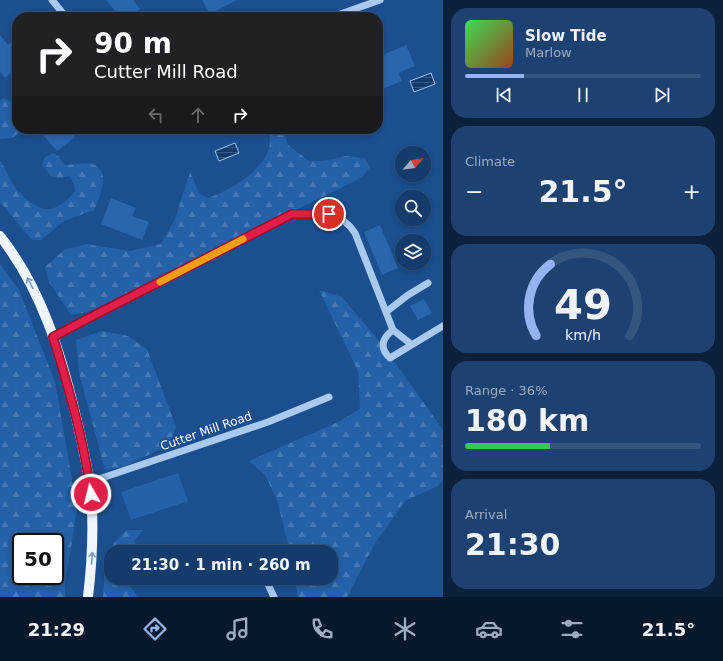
<!DOCTYPE html>
<meta charset="utf-8">
<style>
:root{--surface:#143b6b;--page:#1d4271;--text:#f1f3f6;--muted:#9dadc1;--line:#33557e;--accent:#95b2f1}
body{margin:0;font-family:"DejaVu Sans",sans-serif;background:var(--page);color:var(--text);height:100vh;display:flex;flex-direction:column;font-size:15px;white-space:nowrap}
*{box-sizing:border-box;margin:0}
p{font-size:13px;color:var(--muted)}
.icon{flex:none;width:22px;height:22px;fill:none;stroke:currentColor;stroke-width:2;stroke-linecap:round;stroke-linejoin:round}
.map{position:relative;flex:1;overflow:hidden}
.side{display:flex;flex-direction:column;gap:8px;padding:8px;background:#0b203b;width:280px}
.side>*{flex:none}
.guide{position:absolute;left:12px;top:12px;width:371px;height:122px;border-radius:16px;box-shadow:0 2px 6px #0003,0 0 0 1px var(--line);background:#202124;color:#fff;overflow:hidden}
.needle{width:26px;rotate:62deg}
.buttons{position:absolute;left:395px;top:146px;display:grid;gap:8px}
.buttons a{display:grid;place-items:center;width:36px;height:36px;border-radius:50%;background:var(--surface);box-shadow:0 2px 6px #0003,0 0 0 1px var(--line);font-size:20px}
.speed{position:absolute;left:12px;top:533px;display:flex;gap:8px;font-size:20px;font-weight:700;text-align:center}
.speed>*{display:grid;place-content:center;width:52px;height:52px;border-radius:50%;background:var(--surface);box-shadow:0 2px 6px #0003,0 0 0 1px var(--line);line-height:1}
.speed .limit{border:2px solid #111;border-radius:6px;background:#fff;color:#111}
.pin{position:absolute;display:grid;place-items:center;width:34px;height:34px;color:#fff;margin:-17px;border:2px solid #fff;border-radius:50%;box-shadow:0 1px 4px #0007}
.me{position:absolute;width:44px;margin:-22px;rotate:352deg;stroke-linejoin:round;filter:drop-shadow(0 0 3px #0008)}
.turn{display:flex;align-items:center;gap:14px;height:84px;padding:0 16px;font-size:18px}
.turn .icon{width:52px;height:52px;stroke-width:2.5}
.turn b{display:block;font-size:28px;line-height:34px}
.lanes{display:flex;align-items:center;height:38px;padding:0 16px;background:#0003;justify-content:center;gap:20px;direction:ltr}
.lanes .off{opacity:.35}
.big{font-size:30px;font-weight:800;line-height:1.1}
.side .card{flex:1;display:flex;flex-direction:column;justify-content:center;gap:6px;min-width:0;padding:0 14px;border-radius:16px;background:var(--page)}
.side .dial{align-items:center;gap:0}
.dial svg{height:104px;overflow:visible;fill:none;stroke:var(--line);stroke-width:7;stroke-linecap:round;text-anchor:middle}
.dial text{fill:var(--text);stroke:none}
.song{display:flex;align-items:center;gap:12px}
.cover{width:48px;height:48px;border-radius:6px;background:linear-gradient(135deg,hsl(130 70% 55%),hsl(20 70% 35%))}
.played{height:4px;border-radius:2px;background:linear-gradient(90deg,var(--accent) 25%,var(--line) 25%)}
.keys{display:flex;justify-content:space-around;direction:ltr}
.heat{display:flex;justify-content:space-between;align-items:center;font-size:22px;direction:ltr}
.charge{height:6px;border-radius:3px;background:linear-gradient(90deg,#34c759 36%,var(--line) 0)}
.trip{position:absolute;left:104px;top:545px;width:234px;height:40px;border-radius:16px;background:var(--surface);box-shadow:0 2px 6px #0003,0 0 0 1px var(--line);font-weight:800;line-height:40px;text-align:center}
.dock{display:flex;height:64px;justify-content:space-around;align-items:center;background:#08182b;color:var(--muted)}
.dock .icon{width:28px;height:28px}
.dock .on{color:var(--accent)}
.dock b{font-size:18px;color:var(--text)}
main{display:flex;flex:1;min-height:0}
.map>svg:first-child{display:block}
</style>
<main>
<div class="map">
<svg width="443" height="597" viewBox="0 0 443 597">
<defs>
<pattern id="forest-firs" width="22" height="20" patternUnits="userSpaceOnUse"><rect width="22" height="20" fill="#2461a8"/><path d="M5 1l3.5 6h-7zM16 11l3.5 6h-7z" fill="#4579b5"/></pattern>
<pattern id="water-rules" width="6" height="5" patternUnits="userSpaceOnUse"><rect width="6" height="5" fill="#123a6d"/><path d="M0 2.5h6" fill="none" stroke="#365883"/></pattern>
</defs>
<rect width="100%" height="100%" fill="#1b4f8f"/>
<path fill="#2461a8" d="M 178,473 L 188,501 L 131,520 L 121,492 Z"/>
<path fill="url(#forest-firs)" fill-rule="evenodd" d="M 4,98 L 16,105 L 17,129 L 24,129 L 12,138 L 0,139 L 0,100 Z
M 268,129 L 283,129 L 288,145 L 309,161 L 324,161 L 346,156 L 364,158 L 370,167 L 364,175 L 355,181 L 88,312 L 71,315 L 49,282 L 45,267 L 64,250 L 86,244 L 130,251 L 161,244 L 175,219 L 190,172 L 199,193 L 207,198 C 229,192 270,167 270,141 C 270,137 268,133 268,129 Z
M 54,153 L 59,157 L 64,165 C 72,165 86,162 92,164 C 112,170 100,198 94,210 L 64,221 L 41,240 L 32,240 L 0,202 L 0,161 C 6,169 9,178 14,186 C 21,195 37,211 50,209 C 59,208 70,198 75,191 L 74,184 L 69,176 L 60,178 L 51,176 L 42,165 L 45,157 Z
M 0,264 L 19,290 L 55,382 L 77,508 L 65,585 L 65,597 L 0,597 ZM 21,542 L 55,542 L 55,576 L 21,576 Z
M 319,290 L 342,297 L 384,347 L 443,430 L 443,480 L 438,486 L 405,501 L 375,543 L 347,597 L 298,597 L 295,578 L 331,578 L 331,552 L 290,552 L 277,500 L 265,475 L 249,461 L 338,422 L 360,409 L 358,371 Z
M 102,331 L 128,336 L 147,349 L 176,427 L 169,445 L 123,467 L 105,470 L 79,373 L 76,340 Z
M 126,530 L 143,530 L 134,541 L 137,548 L 130,544 L 125,546 L 121,552 L 111,552 L 111,578 C 113,578 116,577 118,578 C 126,580 134,590 137,597 L 103,597 L 105,572 L 113,544 Z"/>
<path fill="url(#water-rules)" stroke="#9cc4f0" d="M 431,73 L 435,84 L 414,92 L 410,81 Z
M 235,143 L 239,153 L 219,161 L 215,151 Z"/>
<path fill="#2a66ad" d="M 106,0 L 133,0 L 140,9 L 130,17 L 120,17 Z
M 202,0 L 237,0 L 210,14 Z
M 0,35 L 8,45 L 11,42 L 17,49 L 17,68 L 5,78 L 0,71 Z
M 406,45 L 415,66 L 398,73 L 402,81 L 378,91 L 378,57 Z
M 38,129 L 69,129 L 75,137 L 57,151 Z
M 111,198 L 136,208 L 132,216 L 149,222 L 142,240 L 101,224 Z
M 380,225 L 398,268 L 382,275 L 364,232 Z
M 424,299 L 432,313 L 418,320 L 410,306 Z"/>
<g fill="none" stroke-linecap="round" stroke-linejoin="round">
<path stroke="#a9c9ee" stroke-width="7" d="M 52,0 L 66,17
M 332,17 L 380,0
M 386,312 L 408,295 L 428,283
M 53,337 L 89,318 L 292,214 C 317,213 340,209 355,233 L 393,330
M 411,344 L 393,330 C 382,338 379,348 390,358 L 443,326
M 90,482 L 268,422 L 329,397
M 265,578 L 274,597"/>
<path stroke="#f0f6ff" stroke-width="10" d="M 0,236 C 41,288 61,353 76,417 C 82,442 88,468 91,494 C 94,529 92,563 88,597"/>
</g>
<defs><path id="oneway-shaft" d="M-6 0H5M1.5-3L5.5 0L1.5 3" fill="none" stroke-width="1.6" stroke-linecap="round" stroke-linejoin="round"/></defs>
<g stroke="#7b9ac1">
<use href="#oneway-shaft" transform="translate(30 283) rotate(-118)"/>
<use href="#oneway-shaft" transform="translate(92 558) rotate(-86)"/>
</g>
<g fill="none" stroke-linecap="round" stroke-linejoin="round">
<defs>
<path id="route" d="M 91,494 C 84,441 69,389 53,337 L 89,318 L 292,214 L 329,214"/>
</defs>
<use href="#route" stroke="#92132f" stroke-width="10"/>
<use href="#route" stroke="#e11d48" stroke-width="7"/>
<path stroke="#f59e0b" stroke-width="7" d="M 160,282 L 243,239"/>
</g>
<g text-anchor="middle" dominant-baseline="central" stroke-width="4" stroke-linejoin="round" paint-order="stroke">
<g font-size="12" fill="#fff" stroke="#1b4f8f">
<text transform="translate(206 431) rotate(-19)">Cutter Mill Road</text>
</g>
</g>
</svg>
<div class="buttons">
<a><svg class="needle" viewBox="-14 -14 28 28"><path d="M0-13l5 13h-10z" fill="#e53935"/><path d="M0 13l5-13h-10z" fill="#9dadc1"/></svg></a>
<a><svg class="icon" aria-label="search" viewBox="0 0 24 24"><circle cx="10" cy="10" r="6"/><path d="M15 15l6 6"/></svg></a>
<a><svg class="icon" aria-label="layers" viewBox="0 0 24 24"><path d="M12 4l9 5-9 5-9-5zM3 14l9 5 9-5"/></svg></a>
</div>
<div class="speed"><div class="limit">50</div></div>
<div class="pin" style="left:329px;top:214px;background:#d93025"><svg class="icon" aria-label="arrive" viewBox="0 0 24 24"><path d="M6 21V4h12l-3 4 3 4H6"/></svg></div>
<svg class="me" style="left:91px;top:494px" viewBox="-20 -20 40 40"><circle r="17" fill="#e11d48" stroke="#fff" stroke-width="3"/><path d="M0-11L8 9 0 5-8 9z" fill="#fff"/></svg>
<div class="trip">21:30 · 1 min · 260 m</div>
<div class="guide">
<div class="turn"><svg class="icon" aria-label="right" viewBox="0 0 24 24"><path d="M7 20v-9h11M14 6l5 5-5 5"/></svg><div><b>90 m</b>Cutter Mill Road</div></div>
<div class="lanes"><svg class="icon off" aria-label="left" viewBox="0 0 24 24"><path d="M17 20v-9H6M10 6l-5 5 5 5"/></svg><svg class="icon off" aria-label="ahead" viewBox="0 0 24 24"><path d="M12 20V5M6 11l6-6 6 6"/></svg><svg class="icon" aria-label="right" viewBox="0 0 24 24"><path d="M7 20v-9h11M14 6l5 5-5 5"/></svg></div>
</div>
</div>
<section class="side">
<div class="card">
<div class="song"><i class="cover"></i><div><b>Slow Tide</b><p>Marlow</p></div></div>
<div class="played"></div>
<div class="keys"><svg class="icon" aria-label="previous" viewBox="0 0 24 24"><path d="M18 5L8 12l10 7zM5 5v14"/></svg><svg class="icon" aria-label="pause" viewBox="0 0 24 24"><path d="M8 5v14M16 5v14"/></svg><svg class="icon" aria-label="next" viewBox="0 0 24 24"><path d="M6 5l10 7-10 7zM19 5v14"/></svg></div>
</div>
<div class="card"><p>Climate</p>
<div class="heat"><a>−</a><b class="big">21.5°</b><a>+</a></div>
</div>
<div class="card dial"><svg viewBox="0 0 100 80">
<path d="M14 69A42 42 0 1 1 86 69"/>
<path d="M14 69A42 42 0 0 1 25 14" stroke="#95b2f1"/>
<text x="50" y="56" font-size="32" font-weight="700">49</text>
<text x="50" y="72" font-size="11">km/h</text>
</svg></div>
<div class="card"><p>Range · 36%</p><b class="big">180 km</b><div class="charge"></div></div>
<div class="card"><p>Arrival</p><b class="big">21:30</b></div>
</section>
</main>
<nav class="dock">
<b>21:29</b>
<svg class="icon on" aria-label="directions" viewBox="0 0 24 24"><path d="M12 3l9 9-9 9-9-9zM9 14v-3h6M13 9l2 2-2 2"/></svg>
<svg class="icon" aria-label="music" viewBox="0 0 24 24"><path d="M9 18V5l10-2v13"/><circle cx="6" cy="18" r="3"/><circle cx="16" cy="16" r="3"/></svg>
<svg class="icon" aria-label="phone" viewBox="0 0 24 24"><path d="M5 4h4l2 5-3 2q2 4 5 5l2-3 5 2v4C11 20 4 13 5 4z"/></svg>
<svg class="icon" aria-label="climate" viewBox="0 0 24 24"><path d="M12 3v18M4 7l16 10M4 17L20 7"/></svg>
<svg class="icon" aria-label="car" viewBox="0 0 24 24"><path d="M5 17H2v-5l4-1 3-4h7l3 4 3 1v5h-3M9 17h6M6 11h13"/><circle cx="7" cy="17" r="2"/><circle cx="17" cy="17" r="2"/></svg>
<svg class="icon" aria-label="filters" viewBox="0 0 24 24"><path d="M4 7h16M4 17h16"/><circle cx="9" cy="7" r="2"/><circle cx="15" cy="17" r="2"/></svg>
<b>21.5°</b>
</nav>
